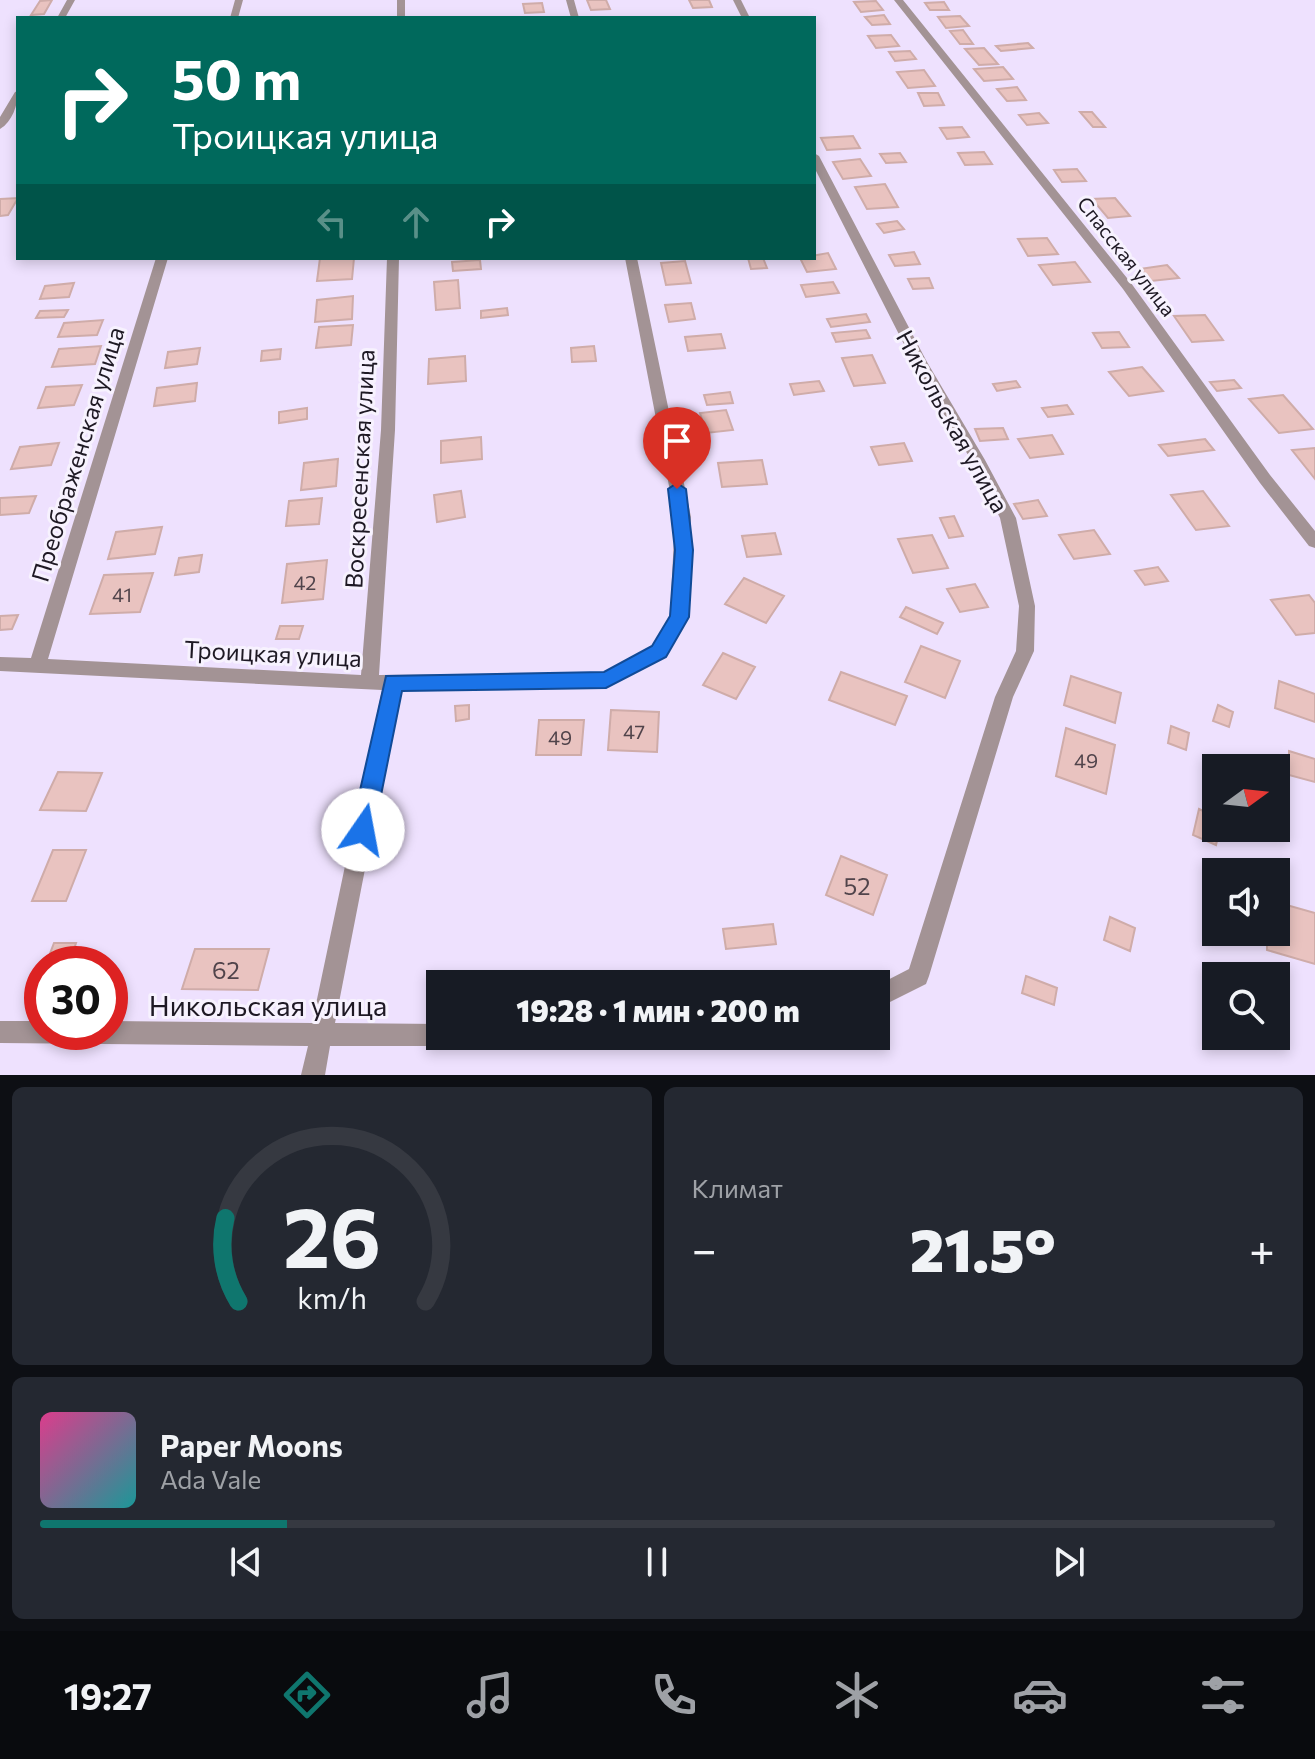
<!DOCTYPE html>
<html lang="ru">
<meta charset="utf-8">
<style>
:root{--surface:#171b24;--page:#242831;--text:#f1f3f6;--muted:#9ea1a6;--line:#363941;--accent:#0f766e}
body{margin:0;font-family:Commissioner,sans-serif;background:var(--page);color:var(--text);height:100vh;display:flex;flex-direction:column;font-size:30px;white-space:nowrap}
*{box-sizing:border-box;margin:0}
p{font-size:26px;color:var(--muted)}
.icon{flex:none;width:44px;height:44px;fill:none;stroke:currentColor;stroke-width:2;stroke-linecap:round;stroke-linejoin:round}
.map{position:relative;height:1075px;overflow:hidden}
.details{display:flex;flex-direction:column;gap:12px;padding:12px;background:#0d0f14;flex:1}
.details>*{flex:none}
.hud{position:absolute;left:16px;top:16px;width:800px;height:244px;border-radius:0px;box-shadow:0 4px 12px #0003;background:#00695c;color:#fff;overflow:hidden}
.needle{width:52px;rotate:75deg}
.buttons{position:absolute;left:1202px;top:754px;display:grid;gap:16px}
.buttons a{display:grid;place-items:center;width:88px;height:88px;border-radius:0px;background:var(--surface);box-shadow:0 4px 12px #0003;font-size:40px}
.speed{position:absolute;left:24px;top:946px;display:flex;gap:16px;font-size:40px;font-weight:700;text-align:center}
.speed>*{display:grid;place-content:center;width:104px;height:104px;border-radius:50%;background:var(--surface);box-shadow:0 4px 12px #0003;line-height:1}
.speed .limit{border:12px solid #d22;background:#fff;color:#111}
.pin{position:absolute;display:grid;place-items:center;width:68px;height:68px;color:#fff;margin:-82px -34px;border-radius:50% 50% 50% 0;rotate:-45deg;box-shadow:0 0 8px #0007}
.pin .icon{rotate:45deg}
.me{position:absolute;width:88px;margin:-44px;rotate:12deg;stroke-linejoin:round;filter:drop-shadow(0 0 6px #0008)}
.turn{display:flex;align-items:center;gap:28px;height:168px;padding:0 24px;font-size:36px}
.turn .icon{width:104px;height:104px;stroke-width:2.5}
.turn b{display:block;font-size:56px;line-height:68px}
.lanes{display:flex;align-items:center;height:76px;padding:0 24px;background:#0003;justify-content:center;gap:40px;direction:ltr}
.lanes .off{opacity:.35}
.big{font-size:60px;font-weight:800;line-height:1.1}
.details .tile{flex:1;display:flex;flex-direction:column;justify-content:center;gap:12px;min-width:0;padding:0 28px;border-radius:12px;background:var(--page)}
.details .dial{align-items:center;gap:0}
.dial svg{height:208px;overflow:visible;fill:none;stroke:var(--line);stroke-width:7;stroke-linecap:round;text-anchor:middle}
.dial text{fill:var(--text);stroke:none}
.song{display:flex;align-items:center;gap:24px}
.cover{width:96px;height:96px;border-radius:12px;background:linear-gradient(135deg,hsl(330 70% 55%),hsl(180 70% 35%))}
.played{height:8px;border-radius:4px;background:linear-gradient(90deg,var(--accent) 20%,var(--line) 20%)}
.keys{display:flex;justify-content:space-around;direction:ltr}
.heat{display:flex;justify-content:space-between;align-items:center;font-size:44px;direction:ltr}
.details .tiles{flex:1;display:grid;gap:12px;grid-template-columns:1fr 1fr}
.tile:last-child{grid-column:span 2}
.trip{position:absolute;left:426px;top:970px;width:464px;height:80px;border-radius:0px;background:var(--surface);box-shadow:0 4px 12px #0003;font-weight:800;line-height:80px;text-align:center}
.tabs{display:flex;height:128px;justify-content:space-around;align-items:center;background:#090b0e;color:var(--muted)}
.tabs .icon{width:56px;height:56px}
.tabs .on{color:var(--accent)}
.tabs b{font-size:36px;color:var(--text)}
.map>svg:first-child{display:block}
</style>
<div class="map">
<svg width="1315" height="1075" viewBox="0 0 1315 1075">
<rect width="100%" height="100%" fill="#eee1fe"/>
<path fill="#e9c3c0" stroke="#cfaca9" stroke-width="2" d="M 52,0 L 44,14 L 31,15 L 40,1 Z
M 587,0 L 606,0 L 610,9 L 591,10 Z
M 689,0 L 709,0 L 712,7 L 693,8 Z
M 876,1 L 883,10 L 861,12 L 854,2 Z
M 944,2 L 949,10 L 930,10 L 925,3 Z
M 542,3 L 544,12 L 525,13 L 523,4 Z
M 884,15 L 890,24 L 872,25 L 865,17 Z
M 960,16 L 969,26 L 946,28 L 938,17 Z
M 963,30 L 973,44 L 960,44 L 950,31 Z
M 891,35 L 899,46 L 876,48 L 868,36 Z
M 1028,43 L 1033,48 L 1001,51 L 996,46 Z
M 984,48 L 998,64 L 979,65 L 965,49 Z
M 910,51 L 916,59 L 895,61 L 889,52 Z
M 1003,67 L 1013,79 L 984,81 L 974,69 Z
M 924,70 L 935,86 L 908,88 L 897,72 Z
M 1017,87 L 1026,100 L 1007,101 L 997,89 Z
M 918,93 L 938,93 L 944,105 L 924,106 Z
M 1080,112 L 1092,112 L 1105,127 L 1093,127 Z
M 1039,113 L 1048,123 L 1027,125 L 1019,115 Z
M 962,127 L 969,137 L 947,139 L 940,128 Z
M 853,136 L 860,148 L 827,150 L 821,138 Z
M 984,152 L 992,164 L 965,165 L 958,153 Z
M 900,153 L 906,162 L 886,163 L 880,154 Z
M 860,159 L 871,176 L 843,179 L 833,162 Z
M 1077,169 L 1086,181 L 1062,182 L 1054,170 Z
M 885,184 L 898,207 L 867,209 L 855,187 Z
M 18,198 L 8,215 L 0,216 L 0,199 Z
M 1115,198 L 1130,216 L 1108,218 L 1092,199 Z
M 897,221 L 904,229 L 884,233 L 877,224 Z
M 1047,238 L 1058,254 L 1028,256 L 1018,239 Z
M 914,252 L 920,264 L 895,266 L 889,255 Z
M 828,253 L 836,269 L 807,272 L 800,258 Z
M 320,258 L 354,258 L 352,279 L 317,281 Z
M 748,258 L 763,258 L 767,268 L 751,269 Z
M 480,260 L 481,269 L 453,271 L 452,262 Z
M 685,261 L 691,283 L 666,285 L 661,263 Z
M 1075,262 L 1090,282 L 1053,285 L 1039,265 Z
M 1167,265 L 1179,278 L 1151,281 L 1140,269 Z
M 929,278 L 933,288 L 913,289 L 908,279 Z
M 458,280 L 460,308 L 436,310 L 434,282 Z
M 833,282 L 839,293 L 806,297 L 801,285 Z
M 74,283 L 69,297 L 40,299 L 45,286 Z
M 353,296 L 352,319 L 315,322 L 317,300 Z
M 691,303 L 695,319 L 669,322 L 665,305 Z
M 507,308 L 508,315 L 481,318 L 481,311 Z
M 68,310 L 64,317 L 36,318 L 40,311 Z
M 866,314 L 870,322 L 831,327 L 827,319 Z
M 1205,315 L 1223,340 L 1192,342 L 1174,316 Z
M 103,320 L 97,335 L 58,337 L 64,323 Z
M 353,325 L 351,345 L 316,348 L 319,327 Z
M 866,330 L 870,338 L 836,342 L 832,333 Z
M 1119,332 L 1129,347 L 1102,348 L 1093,333 Z
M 721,334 L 725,348 L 688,351 L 685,337 Z
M 101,346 L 95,364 L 52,367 L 59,349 Z
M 594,346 L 596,361 L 572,362 L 571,348 Z
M 200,348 L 197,364 L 165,368 L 168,352 Z
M 281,349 L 280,359 L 261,361 L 262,351 Z
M 872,355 L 885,383 L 854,386 L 842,358 Z
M 465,356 L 466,381 L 428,384 L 429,359 Z
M 1142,367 L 1163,391 L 1129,396 L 1109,372 Z
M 1234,380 L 1241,388 L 1217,391 L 1210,382 Z
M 819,381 L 824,391 L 794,395 L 790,384 Z
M 1016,381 L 1020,387 L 997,391 L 993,384 Z
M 197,383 L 195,401 L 154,406 L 157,388 Z
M 82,385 L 74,405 L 38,408 L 46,387 Z
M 730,392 L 733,403 L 707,405 L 704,395 Z
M 1283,395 L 1313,429 L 1279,433 L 1249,399 Z
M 1067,405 L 1073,414 L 1048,417 L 1042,408 Z
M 307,408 L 307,419 L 279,423 L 279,412 Z
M 726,410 L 733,430 L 706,433 L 700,413 Z
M 1003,428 L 1008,439 L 980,441 L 975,429 Z
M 1052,435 L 1063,454 L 1030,458 L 1018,439 Z
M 481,437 L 482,459 L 441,463 L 441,441 Z
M 1205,439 L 1214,450 L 1168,456 L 1159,445 Z
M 59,443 L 51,465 L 11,469 L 20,447 Z
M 904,443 L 912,461 L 879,465 L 871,447 Z
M 1315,448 L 1315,479 L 1292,450 Z
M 338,459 L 336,486 L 301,490 L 304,463 Z
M 762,460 L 767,484 L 722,487 L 718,463 Z
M 461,491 L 465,517 L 437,522 L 434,495 Z
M 1203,491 L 1229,526 L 1196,530 L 1171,495 Z
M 36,496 L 29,513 L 0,515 L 0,498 Z
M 322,498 L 319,524 L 286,526 L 289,501 Z
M 1038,500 L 1047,516 L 1023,519 L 1014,504 Z
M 954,516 L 963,536 L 949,538 L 940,518 Z
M 162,527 L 155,554 L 108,559 L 116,532 Z
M 1094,530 L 1110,554 L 1074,559 L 1059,535 Z
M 775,533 L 781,554 L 747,557 L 742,536 Z
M 932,535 L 948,568 L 913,573 L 898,539 Z
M 202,555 L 199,572 L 175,575 L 179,558 Z
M 327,560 L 323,599 L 282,603 L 287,564 Z
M 1158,567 L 1168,581 L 1145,585 L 1135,571 Z
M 153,573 L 140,612 L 90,614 L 104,575 Z
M 744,578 L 784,596 L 766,623 L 725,604 Z
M 975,584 L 988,607 L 960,612 L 947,589 Z
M 1309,595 L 1315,603 L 1315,633 L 1296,635 L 1271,600 Z
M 906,607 L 943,623 L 937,634 L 900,617 Z
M 18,615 L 12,629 L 0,630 L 0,616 Z
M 280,626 L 303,626 L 299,639 L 276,639 Z
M 921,646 L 960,661 L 945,698 L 905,682 Z
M 723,653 L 755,667 L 736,699 L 703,685 Z
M 841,672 L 907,696 L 895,725 L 829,700 Z
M 1071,676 L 1121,693 L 1115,723 L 1064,705 Z
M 1279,681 L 1315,694 L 1315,722 L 1275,708 Z
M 469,705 L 469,719 L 456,721 L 455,706 Z
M 1218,705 L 1233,712 L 1229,727 L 1213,721 Z
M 611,710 L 659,712 L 657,752 L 608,750 Z
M 539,720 L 584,720 L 581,755 L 536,755 Z
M 1171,726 L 1189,733 L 1186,750 L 1168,743 Z
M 1066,728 L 1115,745 L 1106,794 L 1056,776 Z
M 1289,751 L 1315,759 L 1315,782 L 1289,775 Z
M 58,772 L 102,773 L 86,811 L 40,810 Z
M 1199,809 L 1216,817 L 1216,828 L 1220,828 L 1216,845 L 1193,835 Z
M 53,850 L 86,850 L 66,901 L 32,901 Z
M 841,856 L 887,875 L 873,915 L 826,895 Z
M 1276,902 L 1315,913 L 1315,964 L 1267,950 L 1267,932 L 1276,932 Z
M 1110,917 L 1135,928 L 1130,951 L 1104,940 Z
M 773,924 L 776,944 L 726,949 L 723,929 Z
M 54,943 L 76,943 L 69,964 L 46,964 Z
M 195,949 L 269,949 L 258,990 L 182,989 Z
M 1026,976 L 1057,988 L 1054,1005 L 1022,993 Z"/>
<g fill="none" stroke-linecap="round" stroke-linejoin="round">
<path fill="#a39395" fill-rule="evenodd" d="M 67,0 L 75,0 L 65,18 L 57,18 Z
M 235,0 L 243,0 L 238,18 L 230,18 Z
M 397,0 L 405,0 L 405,18 L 397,18 Z
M 566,0 L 574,0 L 579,18 L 571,18 Z
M 733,0 L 741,0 L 750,18 L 742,18 Z
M 894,0 L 903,0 L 1131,283 L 1270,475 L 1315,531 L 1315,548 L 1309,546 L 1260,483 L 1123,289 Z
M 18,91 C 18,105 12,122 0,129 L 0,117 L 15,92 Z
M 814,153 L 819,156 L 927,362 L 985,460 L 1016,518 L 1035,606 L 1034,651 L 1013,697 L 929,976 L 926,984 L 876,1009 L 876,986 L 909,969 L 995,697 L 1016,651 L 1019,606 L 1000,518 L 971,460 L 913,362 L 814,167 Z
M 156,258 L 168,258 L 48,659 L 361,675 L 381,430 L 387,258 L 399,258 L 395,430 L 379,675 L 604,673 L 653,647 L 670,617 L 675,517 L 625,258 L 637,258 L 691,517 L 688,617 L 685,622 L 665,657 L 606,687 L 400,690 L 335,1023 L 440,1024 L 440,1036 L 451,1036 L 448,1043 L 440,1046 L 330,1046 L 325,1075 L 301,1075 L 308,1046 L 0,1043 L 0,1021 L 42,1021 L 42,1032 L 110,1032 L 110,1021 L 312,1023 L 382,690 L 0,671 L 0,657 L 31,658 Z"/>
</g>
<path fill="#1a73e8" stroke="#114b97" stroke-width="2" d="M 677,483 L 686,489 L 693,550 L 689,617 L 666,657 L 606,688 L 402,691 L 374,830 L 371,837 L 363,840 L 355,837 L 351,830 L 386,676 L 604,672 L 652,646 L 670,616 L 675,550 L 668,489 Z"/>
<g text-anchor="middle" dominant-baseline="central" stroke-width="6" stroke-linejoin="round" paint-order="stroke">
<g font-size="20" fill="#1e1924" stroke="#f7f2fe">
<text transform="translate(1127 256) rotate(52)">Спасская улица</text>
</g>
<g font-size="20" fill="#51444b">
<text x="305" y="582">42</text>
<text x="122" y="594">41</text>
<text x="634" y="731">47</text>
<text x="560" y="737">49</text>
<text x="1086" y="760">49</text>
</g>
<g font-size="24" fill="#1e1924" stroke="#f7f2fe">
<text transform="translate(953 421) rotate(61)">Никольская улица</text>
<text transform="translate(77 454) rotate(-73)">Преображенская улица</text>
<text transform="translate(359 469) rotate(-87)">Воскресенская улица</text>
<text transform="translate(273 653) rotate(3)">Троицкая улица</text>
</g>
<g font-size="24" fill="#51444b">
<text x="857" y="885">52</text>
<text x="226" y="969">62</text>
</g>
<g font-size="28" fill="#1e1924" stroke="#f7f2fe">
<text x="268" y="1005">Никольская улица</text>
</g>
</g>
</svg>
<div class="buttons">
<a><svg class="needle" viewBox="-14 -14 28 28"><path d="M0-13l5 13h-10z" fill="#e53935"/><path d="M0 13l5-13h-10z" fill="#9ea1a6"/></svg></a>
<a><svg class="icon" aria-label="sound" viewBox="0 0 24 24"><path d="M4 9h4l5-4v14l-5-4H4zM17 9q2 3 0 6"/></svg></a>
<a><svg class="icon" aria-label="search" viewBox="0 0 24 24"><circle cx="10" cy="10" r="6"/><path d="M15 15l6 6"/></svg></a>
</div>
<div class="speed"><div class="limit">30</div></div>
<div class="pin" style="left:677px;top:489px;background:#d93025"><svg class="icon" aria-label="arrive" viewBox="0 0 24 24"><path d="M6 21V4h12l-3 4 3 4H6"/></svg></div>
<svg class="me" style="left:363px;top:830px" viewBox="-20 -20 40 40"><circle r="19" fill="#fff"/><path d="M0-13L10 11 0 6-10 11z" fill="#1a73e8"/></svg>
<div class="trip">19:28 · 1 мин · 200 m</div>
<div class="hud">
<div class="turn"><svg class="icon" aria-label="right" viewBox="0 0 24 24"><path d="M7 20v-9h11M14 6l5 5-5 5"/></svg><div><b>50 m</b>Троицкая улица</div></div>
<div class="lanes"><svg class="icon off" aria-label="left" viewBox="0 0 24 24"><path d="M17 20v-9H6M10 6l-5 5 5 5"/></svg><svg class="icon off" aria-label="ahead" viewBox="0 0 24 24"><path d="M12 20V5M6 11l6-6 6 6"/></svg><svg class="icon" aria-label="right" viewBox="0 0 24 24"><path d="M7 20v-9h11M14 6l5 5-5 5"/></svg></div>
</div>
</div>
<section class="details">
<div class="tiles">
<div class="tile dial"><svg viewBox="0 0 100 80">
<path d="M14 69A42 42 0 1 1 86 69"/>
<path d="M14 69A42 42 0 0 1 9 37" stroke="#0f766e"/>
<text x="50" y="56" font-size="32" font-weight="700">26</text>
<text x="50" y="72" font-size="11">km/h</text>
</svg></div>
<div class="tile"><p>Климат</p>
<div class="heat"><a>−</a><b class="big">21.5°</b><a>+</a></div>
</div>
<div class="tile">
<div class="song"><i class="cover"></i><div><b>Paper Moons</b><p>Ada Vale</p></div></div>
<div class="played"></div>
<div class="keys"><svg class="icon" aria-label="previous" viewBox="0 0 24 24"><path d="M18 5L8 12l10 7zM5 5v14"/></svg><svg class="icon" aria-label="pause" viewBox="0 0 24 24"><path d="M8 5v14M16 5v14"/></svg><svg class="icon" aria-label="next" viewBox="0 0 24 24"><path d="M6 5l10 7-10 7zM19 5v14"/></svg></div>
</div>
</div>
</section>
<nav class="tabs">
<b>19:27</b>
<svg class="icon on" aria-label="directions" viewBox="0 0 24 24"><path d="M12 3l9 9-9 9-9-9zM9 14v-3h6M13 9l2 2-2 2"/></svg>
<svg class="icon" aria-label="music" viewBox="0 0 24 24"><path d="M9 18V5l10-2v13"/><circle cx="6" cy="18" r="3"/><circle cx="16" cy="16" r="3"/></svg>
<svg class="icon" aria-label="phone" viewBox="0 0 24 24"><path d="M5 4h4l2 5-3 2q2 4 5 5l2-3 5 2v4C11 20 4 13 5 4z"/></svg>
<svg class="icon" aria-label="climate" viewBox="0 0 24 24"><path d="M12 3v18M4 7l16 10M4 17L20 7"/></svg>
<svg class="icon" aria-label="car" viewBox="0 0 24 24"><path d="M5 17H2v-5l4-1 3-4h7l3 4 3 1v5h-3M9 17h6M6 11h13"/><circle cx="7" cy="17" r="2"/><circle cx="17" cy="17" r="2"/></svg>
<svg class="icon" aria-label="filters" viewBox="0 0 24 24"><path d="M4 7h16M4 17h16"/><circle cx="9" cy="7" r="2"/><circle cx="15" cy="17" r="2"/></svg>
</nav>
